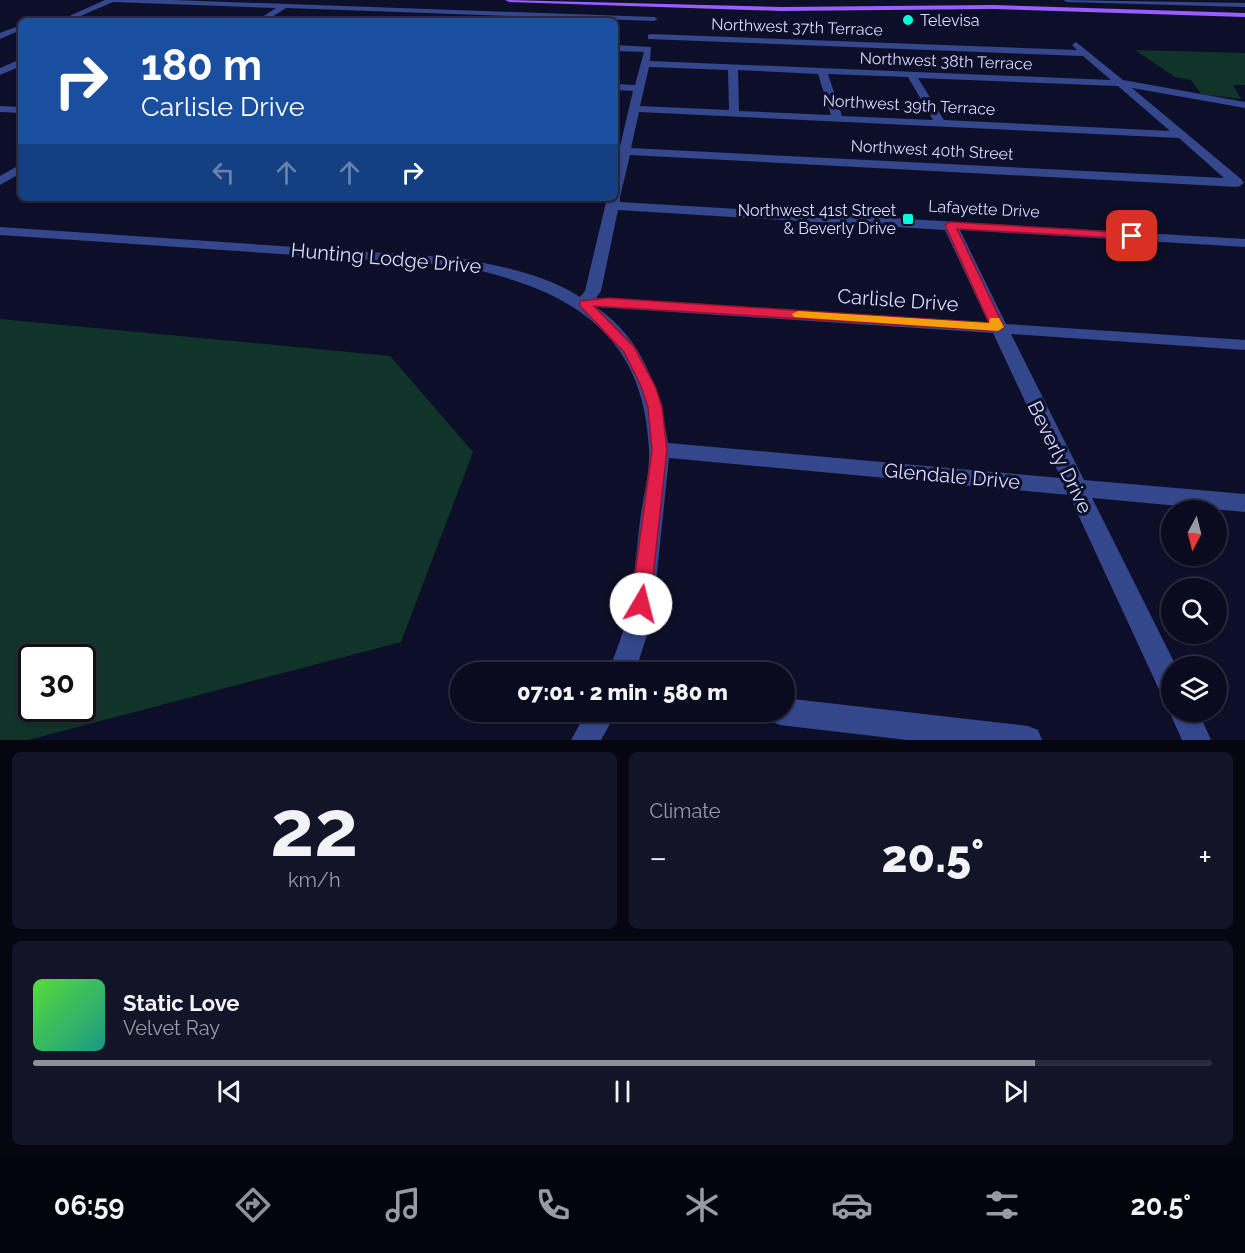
<!DOCTYPE html>
<meta charset="utf-8">
<style>
:root{--surface:#0a0b1f;--page:#131428;--text:#f1f3f6;--muted:#999ba4;--line:#2a2b3d;--accent:#8c9099}
body{margin:0;font-family:Raleway,sans-serif;background:var(--page);color:var(--text);height:100vh;display:flex;flex-direction:column;font-size:22px;white-space:nowrap}
*{box-sizing:border-box;margin:0}
p{font-size:20px;color:var(--muted)}
.icon{flex:none;width:33px;height:33px;fill:none;stroke:currentColor;stroke-width:2;stroke-linecap:round;stroke-linejoin:round}
.map{position:relative;height:740px;overflow:hidden}
.panel{display:flex;flex-direction:column;gap:12px;padding:12px;background:#060611;flex:1}
.panel>*{flex:none}
.top-card{position:absolute;left:18px;top:18px;width:600px;height:183px;border-radius:9px;box-shadow:0 2px 4px #0004,0 0 0 2px var(--line);background:#1a4fa0;color:#fff;overflow:hidden}
.needle{width:39px;rotate:187deg}
.fabs{position:absolute;left:1161px;top:500px;display:grid;gap:12px}
.fabs a{display:grid;place-items:center;width:66px;height:66px;border-radius:50%;background:var(--surface);box-shadow:0 2px 4px #0004,0 0 0 2px var(--line);font-size:30px}
.speed{position:absolute;left:18px;top:644px;display:flex;gap:12px;font-size:30px;font-weight:700;text-align:center}
.speed>*{display:grid;place-content:center;width:78px;height:78px;border-radius:50%;background:var(--surface);box-shadow:0 2px 4px #0004,0 0 0 2px var(--line);line-height:1}
.speed .limit{border:3px solid #111;border-radius:9px;background:#fff;color:#111}
.pin{position:absolute;display:grid;place-items:center;width:51px;height:51px;color:#fff;margin:-26px;border-radius:12px;box-shadow:0 3px 9px #0006}
.me{position:absolute;width:66px;margin:-33px;rotate:8deg;stroke-linejoin:round;filter:drop-shadow(0 0 4px #0008)}
.turn{display:flex;align-items:center;gap:21px;height:126px;padding:0 24px;font-size:27px}
.turn .icon{width:78px;height:78px;stroke-width:2.5}
.turn b{display:block;font-size:42px;line-height:51px}
.lanes{display:flex;align-items:center;height:57px;padding:0 24px;background:#0003;justify-content:center;gap:30px;direction:ltr}
.lanes .off{opacity:.35}
.big{font-size:45px;font-weight:800;line-height:1.1}
.panel .tile{flex:1;display:flex;flex-direction:column;justify-content:center;gap:9px;min-width:0;padding:0 21px;border-radius:9px;background:var(--page)}
.panel .dial{align-items:center;gap:0}
.dial b{font-size:78px;line-height:1}
.song{display:flex;align-items:center;gap:18px}
.cover{width:72px;height:72px;border-radius:9px;background:linear-gradient(135deg,hsl(110 70% 55%),hsl(170 70% 35%))}
.played{height:6px;border-radius:3px;background:linear-gradient(90deg,var(--accent) 85%,var(--line) 85%)}
.keys{display:flex;justify-content:space-around;direction:ltr}
.heat{display:flex;justify-content:space-between;align-items:center;font-size:33px;direction:ltr}
.panel .tiles{flex:1;display:grid;gap:12px;grid-template-columns:1fr 1fr}
.tile:last-child{grid-column:span 2}
.trip{position:absolute;left:450px;top:662px;width:345px;height:60px;border-radius:30px;background:var(--surface);box-shadow:0 2px 4px #0004,0 0 0 2px var(--line);font-weight:800;line-height:60px;text-align:center}
.dock{display:flex;height:96px;justify-content:space-around;align-items:center;background:#04040c;color:var(--muted)}
.dock .icon{width:42px;height:42px}
.dock .current{color:var(--accent)}
.dock b{font-size:27px;color:var(--text)}
.map>svg:first-child{display:block}
</style>
<div class="map">
<svg width="1245" height="740" viewBox="0 0 1245 740">
<rect width="100%" height="100%" fill="#0d0f29"/>
<path fill="#10342a" fill-rule="evenodd" d="M 1135,50 L 1245,53 L 1245,85 L 1233,85 L 1241,99 L 1201,94 L 1191,80 L 1175,77 Z
M 0,319 L 390,356 L 473,452 L 401,642 L 28,740 L 0,740 ZM 32,657 L 82,657 L 82,708 L 32,708 Z"/>
<g fill="none" stroke-linecap="round" stroke-linejoin="round">
<path fill="#34468c" fill-rule="evenodd" d="M 105,0 L 173,0 L 654,17 L 658,19 L 654,21 L 286,8 L 266,21 L 256,21 L 276,8 L 113,2 L 69,21 L 58,21 Z
M 1063,0 L 1245,3 L 1245,7 L 1067,2 Z
M 21,25 L 21,30 L 0,39 L 0,33 Z
M 651,34 L 1077,50 L 1072,45 L 1076,42 L 1123,80 L 1245,102 L 1245,108 L 1132,88 L 1241,179 L 1244,183 L 1238,187 L 630,155 L 620,197 L 620,202 L 1245,239 L 1245,247 L 960,230 L 1006,324 L 1245,340 L 1245,350 L 1011,334 L 1084,480 L 1245,494 L 1245,512 L 1092,498 L 1176,666 L 1172,666 L 1172,700 L 1162,696 L 1069,495 L 669,458 L 652,620 L 635,672 L 609,672 C 614,655 622,638 626,620 C 634,588 636,554 640,521 C 643,497 650,474 649,449 C 644,329 565,288 459,266 L 0,235 L 0,227 L 459,258 C 500,266 545,274 580,297 L 585,291 L 607,198 L 615,198 L 615,168 L 633,91 L 615,90 L 615,84 L 635,85 L 644,52 L 615,51 L 615,45 L 651,47 L 650,61 L 1111,80 L 1083,56 L 648,39 L 648,35 ZM 649,67 L 728,70 L 729,110 L 640,106 ZM 738,70 L 818,74 L 831,115 L 739,111 ZM 828,74 L 908,77 L 933,120 L 842,116 ZM 918,78 L 1118,86 L 1170,131 L 944,120 ZM 639,112 L 1179,138 L 1224,178 L 631,148 ZM 618,210 L 945,230 L 988,322 L 596,298 L 601,291 ZM 596,307 L 993,333 L 1061,478 L 668,443 C 660,390 643,339 596,307 Z
M 21,59 L 21,66 L 0,75 L 0,68 Z
M 0,106 L 21,107 L 21,113 L 0,112 Z
M 21,164 L 21,173 L 0,185 L 0,176 Z
M 784,698 L 1028,726 L 1038,730 L 1042,740 L 907,740 L 780,725 L 770,721 L 766,711 L 784,711 Z
M 1172,705 L 1172,711 L 1198,711 L 1211,740 L 1182,740 L 1169,711 Z
M 587,711 L 617,711 L 601,740 L 571,740 Z"/>
<path fill="#9b5dff" fill-rule="evenodd" d="M 505,0 L 781,7 L 993,5 L 1245,13 L 1245,17 L 993,9 L 781,11 L 509,2 Z"/>
</g>
<path fill="#e11d48" stroke="#92132f" stroke-width="1.5" d="M 950,222 L 1132,233 L 1137,236 L 1132,239 L 957,229 L 1004,327 L 998,331 L 594,306 L 634,347 L 655,386 L 662,407 L 667,450 L 650,604 L 647,610 L 641,613 L 634,610 L 631,604 L 652,450 L 648,407 L 641,386 L 624,352 L 580,306 L 580,301 L 608,298 L 989,323 L 945,225 Z"/>
<path fill="#f59e0b" d="M 798,311 L 989,323 L 990,318 L 999,318 L 1004,327 L 998,331 L 794,317 L 792,314 Z"/>
<g fill="#02ffdb" stroke="#0d0f29" stroke-width="2">
<circle cx="908" cy="20" r="6"/>
<rect x="902" y="213" width="12" height="12" rx="3"/>
</g>
<g text-anchor="middle" dominant-baseline="central" stroke-width="6" stroke-linejoin="round" paint-order="stroke">
<g font-size="16" fill="#d6dbff" stroke="#0d0f29" text-anchor="start">
<text x="920" y="20">Televisa</text>
<text x="896" y="210" text-anchor="end">Northwest 41st Street<tspan x="896" dy="18">&amp; Beverly Drive</tspan></text>
</g>
<g font-size="16" fill="#d6dbff" stroke="#0d0f29">
<text transform="translate(797 27) rotate(2)">Northwest 37th Terrace</text>
<text transform="translate(946 61) rotate(2)">Northwest 38th Terrace</text>
<text transform="translate(909 105) rotate(3)">Northwest 39th Terrace</text>
<text transform="translate(932 150) rotate(3)">Northwest 40th Street</text>
<text transform="translate(984 209) rotate(3)">Lafayette Drive</text>
</g>
<g font-size="20" fill="#d6dbff" stroke="#0d0f29">
<text transform="translate(386 258) rotate(5)">Hunting Lodge Drive</text>
<text transform="translate(898 300) rotate(4)">Carlisle Drive</text>
<text transform="translate(1060 457) rotate(64)">Beverly Drive</text>
<text transform="translate(952 476) rotate(5)">Glendale Drive</text>
</g>
</g>
</svg>
<div class="fabs">
<a><svg class="needle" viewBox="-14 -14 28 28"><path d="M0-13l5 13h-10z" fill="#e53935"/><path d="M0 13l5-13h-10z" fill="#999ba4"/></svg></a>
<a><svg class="icon" aria-label="search" viewBox="0 0 24 24"><circle cx="10" cy="10" r="6"/><path d="M15 15l6 6"/></svg></a>
<a><svg class="icon" aria-label="layers" viewBox="0 0 24 24"><path d="M12 4l9 5-9 5-9-5zM3 14l9 5 9-5"/></svg></a>
</div>
<div class="speed"><div class="limit">30</div></div>
<div class="pin" style="left:1132px;top:236px;background:#d93025"><svg class="icon" aria-label="arrive" viewBox="0 0 24 24"><path d="M6 21V4h12l-3 4 3 4H6"/></svg></div>
<svg class="me" style="left:641px;top:604px" viewBox="-20 -20 40 40"><circle r="19" fill="#fff"/><path d="M0-13L10 11 0 6-10 11z" fill="#e11d48"/></svg>
<div class="trip">07:01 · 2 min · 580 m</div>
<div class="top-card">
<div class="turn"><svg class="icon" aria-label="right" viewBox="0 0 24 24"><path d="M7 20v-9h11M14 6l5 5-5 5"/></svg><div><b>180 m</b>Carlisle Drive</div></div>
<div class="lanes"><svg class="icon off" aria-label="left" viewBox="0 0 24 24"><path d="M17 20v-9H6M10 6l-5 5 5 5"/></svg><svg class="icon off" aria-label="ahead" viewBox="0 0 24 24"><path d="M12 20V5M6 11l6-6 6 6"/></svg><svg class="icon off" aria-label="ahead" viewBox="0 0 24 24"><path d="M12 20V5M6 11l6-6 6 6"/></svg><svg class="icon" aria-label="right" viewBox="0 0 24 24"><path d="M7 20v-9h11M14 6l5 5-5 5"/></svg></div>
</div>
</div>
<section class="panel">
<div class="tiles">
<div class="tile dial"><b>22</b><p>km/h</p></div>
<div class="tile"><p>Climate</p>
<div class="heat"><a>−</a><b class="big">20.5°</b><a>+</a></div>
</div>
<div class="tile">
<div class="song"><i class="cover"></i><div><b>Static Love</b><p>Velvet Ray</p></div></div>
<div class="played"></div>
<div class="keys"><svg class="icon" aria-label="previous" viewBox="0 0 24 24"><path d="M18 5L8 12l10 7zM5 5v14"/></svg><svg class="icon" aria-label="pause" viewBox="0 0 24 24"><path d="M8 5v14M16 5v14"/></svg><svg class="icon" aria-label="next" viewBox="0 0 24 24"><path d="M6 5l10 7-10 7zM19 5v14"/></svg></div>
</div>
</div>
</section>
<nav class="dock">
<b>06:59</b>
<svg class="icon current" aria-label="directions" viewBox="0 0 24 24"><path d="M12 3l9 9-9 9-9-9zM9 14v-3h6M13 9l2 2-2 2"/></svg>
<svg class="icon" aria-label="music" viewBox="0 0 24 24"><path d="M9 18V5l10-2v13"/><circle cx="6" cy="18" r="3"/><circle cx="16" cy="16" r="3"/></svg>
<svg class="icon" aria-label="phone" viewBox="0 0 24 24"><path d="M5 4h4l2 5-3 2q2 4 5 5l2-3 5 2v4C11 20 4 13 5 4z"/></svg>
<svg class="icon" aria-label="climate" viewBox="0 0 24 24"><path d="M12 3v18M4 7l16 10M4 17L20 7"/></svg>
<svg class="icon" aria-label="car" viewBox="0 0 24 24"><path d="M5 17H2v-5l4-1 3-4h7l3 4 3 1v5h-3M9 17h6M6 11h13"/><circle cx="7" cy="17" r="2"/><circle cx="17" cy="17" r="2"/></svg>
<svg class="icon" aria-label="filters" viewBox="0 0 24 24"><path d="M4 7h16M4 17h16"/><circle cx="9" cy="7" r="2"/><circle cx="15" cy="17" r="2"/></svg>
<b>20.5°</b>
</nav>
